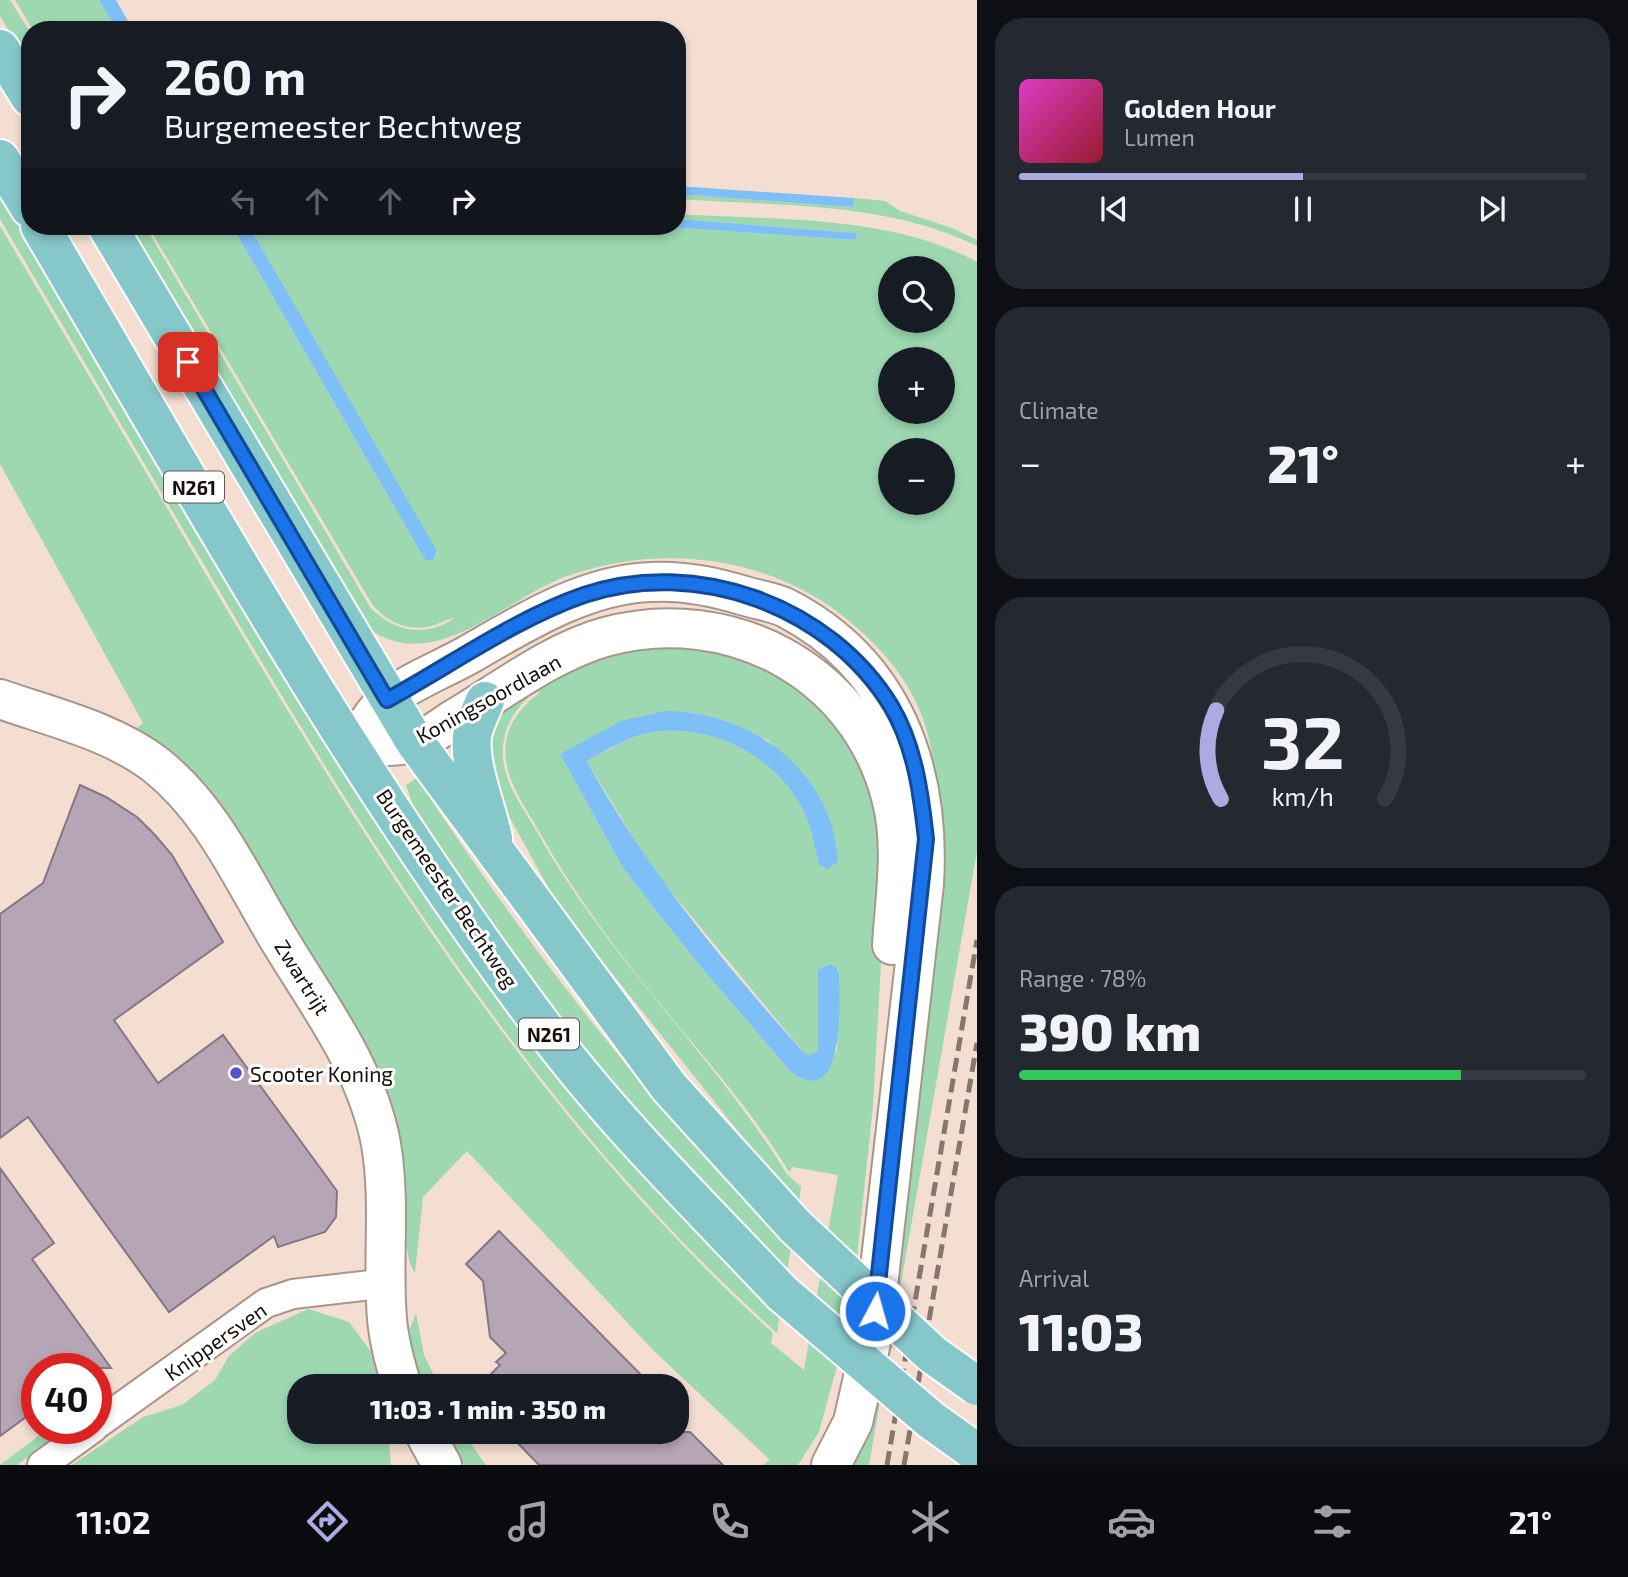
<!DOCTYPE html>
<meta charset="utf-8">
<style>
:root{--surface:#171b24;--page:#242831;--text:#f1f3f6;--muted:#9ea1a6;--line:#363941;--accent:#adaae2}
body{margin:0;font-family:"Exo 2",sans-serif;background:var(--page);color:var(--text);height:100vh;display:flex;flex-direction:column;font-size:26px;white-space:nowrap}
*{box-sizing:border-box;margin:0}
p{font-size:23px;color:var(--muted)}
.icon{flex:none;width:38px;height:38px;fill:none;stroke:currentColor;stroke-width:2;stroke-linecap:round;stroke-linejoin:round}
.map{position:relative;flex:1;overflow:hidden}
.side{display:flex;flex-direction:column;gap:18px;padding:18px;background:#0d0f14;width:651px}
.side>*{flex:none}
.guide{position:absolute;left:21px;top:21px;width:665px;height:214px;border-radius:28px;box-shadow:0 4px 10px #0003;background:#171b24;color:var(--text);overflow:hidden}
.tools{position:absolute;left:878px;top:256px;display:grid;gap:14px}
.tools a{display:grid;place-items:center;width:77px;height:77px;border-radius:50%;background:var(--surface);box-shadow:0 4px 10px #0003;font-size:35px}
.speed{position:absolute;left:21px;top:1353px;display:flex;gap:14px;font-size:35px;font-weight:700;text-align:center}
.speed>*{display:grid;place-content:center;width:91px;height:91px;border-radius:50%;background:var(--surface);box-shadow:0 4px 10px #0003;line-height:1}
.speed .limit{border:10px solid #d22;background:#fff;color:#111}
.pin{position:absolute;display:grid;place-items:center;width:60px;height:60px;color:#fff;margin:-30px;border-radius:14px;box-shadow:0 4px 10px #0006}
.me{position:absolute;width:77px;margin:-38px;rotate:6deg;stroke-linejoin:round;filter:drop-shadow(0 0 5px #0008)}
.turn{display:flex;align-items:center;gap:24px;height:147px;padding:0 28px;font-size:32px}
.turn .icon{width:91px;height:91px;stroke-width:2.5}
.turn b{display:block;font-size:49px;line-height:60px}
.lanes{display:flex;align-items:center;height:66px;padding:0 28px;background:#0003;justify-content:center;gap:35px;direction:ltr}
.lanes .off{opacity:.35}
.big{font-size:52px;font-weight:800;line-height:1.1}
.side .tile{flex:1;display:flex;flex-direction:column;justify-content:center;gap:10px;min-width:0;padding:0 24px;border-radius:28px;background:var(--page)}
.side .dial{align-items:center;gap:0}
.dial svg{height:182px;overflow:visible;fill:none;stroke:var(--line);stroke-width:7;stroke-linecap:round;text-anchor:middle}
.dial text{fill:var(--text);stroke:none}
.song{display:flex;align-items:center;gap:21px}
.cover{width:84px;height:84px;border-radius:10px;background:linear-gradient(135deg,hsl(310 70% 55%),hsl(350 70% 35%))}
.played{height:7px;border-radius:4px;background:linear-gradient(90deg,var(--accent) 50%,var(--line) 50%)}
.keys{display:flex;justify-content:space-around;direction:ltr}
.heat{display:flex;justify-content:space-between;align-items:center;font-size:38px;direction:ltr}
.charge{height:10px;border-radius:5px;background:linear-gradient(90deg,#34c759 78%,var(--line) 0)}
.trip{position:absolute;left:287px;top:1374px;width:402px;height:70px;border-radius:28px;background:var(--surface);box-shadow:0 4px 10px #0003;font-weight:800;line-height:70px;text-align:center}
.menu{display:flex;height:112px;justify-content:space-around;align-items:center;background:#090b0e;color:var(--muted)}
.menu .icon{width:49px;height:49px}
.menu .current{color:var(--accent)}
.menu b{font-size:32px;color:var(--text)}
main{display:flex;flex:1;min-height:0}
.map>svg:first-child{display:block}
</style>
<main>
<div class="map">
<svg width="977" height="1465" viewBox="0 0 977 1465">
<rect width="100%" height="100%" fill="#f3ded1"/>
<path fill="#9dd8b1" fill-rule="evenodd" d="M 0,0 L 10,0 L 30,32 L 30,66 L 0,16 Z
M 15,0 L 99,0 L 117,30 L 33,30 Z
M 0,189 L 277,657 L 780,1313 L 777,1333 C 546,1126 379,861 223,597 C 149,471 74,345 0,219 Z
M 677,194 L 852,207 L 854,198 L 885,201 L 900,211 L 952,228 L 977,240 L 977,246 C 886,201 776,206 677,199 Z
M 677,214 C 773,220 892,215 977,262 L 977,851 L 869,1465 L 842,1465 L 936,798 C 935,724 911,675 856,627 C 779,558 669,542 573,574 C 510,594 437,676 371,630 L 125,226 L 145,226 L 370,607 C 393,632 426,638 455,618 C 449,618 441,623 434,625 C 410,633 387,623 372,604 L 148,226 L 232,226 L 421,553 L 437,555 L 249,226 L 652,226 L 856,240 L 856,233 L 677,219 ZM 891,268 L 943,268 L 943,320 L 891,320 ZM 891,359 L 943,359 L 943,411 L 891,411 ZM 891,450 L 943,450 L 943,502 L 891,502 Z
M 0,226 C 73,349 146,472 218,595 C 376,861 543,1125 773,1333 L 771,1343 L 804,1370 L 838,1175 L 793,1167 L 789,1172 C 755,1115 709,1063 666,1011 C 620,955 576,897 540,833 C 527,810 510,787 506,761 C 502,731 517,710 539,693 L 538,690 C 515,706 501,729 503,758 C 505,784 523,808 536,830 C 605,955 712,1053 787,1174 L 801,1187 L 799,1202 L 758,1156 L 578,931 L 552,894 L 500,800 L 487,746 L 501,711 L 562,667 L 674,638 L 783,670 L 865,758 L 886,873 L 873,1106 L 857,1257 L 840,1355 L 819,1432 L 798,1465 L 763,1465 L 770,1460 L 654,1351 L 467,1151 L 423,1197 L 415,1273 C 400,1252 405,1183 401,1152 L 131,733 L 143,723 L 0,464 ZM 664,711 L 694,713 L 724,720 L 769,741 L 828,817 L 837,848 L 828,868 L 819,865 C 815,848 812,830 805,814 C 779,756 707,719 645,734 C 624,739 606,751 587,761 L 650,866 L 804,1053 L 809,1055 L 818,1051 L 818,970 L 828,964 L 838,970 L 837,1050 L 825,1073 L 820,1077 L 813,1078 L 790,1071 L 695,960 L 623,868 L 560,754 L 621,722 Z
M 417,778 C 527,947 649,1104 791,1247 L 787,1273 L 600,1069 L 516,962 L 416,814 L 406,785 Z
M 308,1309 L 349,1322 L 375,1357 L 380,1386 L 299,1386 L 299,1432 L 388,1432 L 391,1465 L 72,1465 L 143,1417 L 182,1405 L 215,1380 L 229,1356 L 255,1333 Z
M 416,1313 L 424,1355 L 439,1386 L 419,1386 L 407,1336 Z
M 49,1428 L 56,1431 L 67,1428 L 17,1465 L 0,1465 Z
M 441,1432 L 462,1432 L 486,1465 L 464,1465 Z"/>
<path fill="#7fbff7" d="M 99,0 L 116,0 L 133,30 L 117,30 Z
M 677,186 L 854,198 L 853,207 L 677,194 Z
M 677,219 L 856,233 L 856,240 L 652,226 L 677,226 Z
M 232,226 L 249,226 L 437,551 L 433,560 L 426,560 L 421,553 Z
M 664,711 C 750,710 833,771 838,861 L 828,869 L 819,865 C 815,849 812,830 805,814 C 780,759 715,724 655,732 C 631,735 608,749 587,761 C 645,868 723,962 804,1053 L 809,1055 L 818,1051 L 818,970 L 829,964 L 836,967 L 839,974 C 839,1000 847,1114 790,1071 L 695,960 L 623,868 L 560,754 L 621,721 Z"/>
<path fill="#b5a5b5" stroke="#857685" stroke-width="2" d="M 80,785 L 106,797 L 137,817 L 155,835 L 172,855 L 223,942 L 114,1020 L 158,1083 L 223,1035 L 337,1191 L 336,1217 L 325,1232 L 278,1247 L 274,1236 L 169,1312 L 28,1117 L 0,1138 L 0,914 L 43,883 Z
M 0,1168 L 54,1243 L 32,1259 L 111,1368 L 37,1368 L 37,1409 L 0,1436 Z
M 499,1231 L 652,1386 L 479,1386 L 500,1365 L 496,1362 L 506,1353 L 490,1337 L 483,1281 L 466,1264 Z
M 507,1432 L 690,1432 L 723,1465 L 539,1465 Z"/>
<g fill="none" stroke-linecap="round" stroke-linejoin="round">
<defs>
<path id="street" d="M 96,1425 L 266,1303 L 293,1294 L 388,1283
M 42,1465 L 93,1428"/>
<path id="secondary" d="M 0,699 C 51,717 112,731 156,765 C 215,812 244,883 283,946 C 322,1010 367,1069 381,1144 C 391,1203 382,1260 387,1319 C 389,1342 395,1364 402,1386
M 352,747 C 363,732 373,712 387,700 C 405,684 452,665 475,651 C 528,620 588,584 651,582 C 682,580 716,587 745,596 C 758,600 774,602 786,608 C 894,664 931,769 924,884 L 872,1338 L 853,1422 L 831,1465
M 352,747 C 371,745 397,748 415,742 C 429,738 444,725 456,718 C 503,690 552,652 605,637 C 728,603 858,670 891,797 C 904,845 895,896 892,945
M 424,1432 L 442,1465"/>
<path id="primary" d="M 0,49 L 30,97
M 0,159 L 30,208
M 40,226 C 201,500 357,781 549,1035 C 619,1127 703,1209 782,1293
M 107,226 L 415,742 L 669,1087 L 795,1226
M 485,701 C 481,710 476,721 473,731 C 466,759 487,809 493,838"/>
</defs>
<use href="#street" stroke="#a9968a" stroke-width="32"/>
<use href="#secondary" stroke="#a9968a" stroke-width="42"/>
<use href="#primary" stroke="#fff" stroke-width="42"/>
<use href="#street" stroke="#fff" stroke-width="28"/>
<use href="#secondary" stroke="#fff" stroke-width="38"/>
<use href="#primary" stroke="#86c7ca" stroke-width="38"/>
<path stroke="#85776e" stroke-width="5" stroke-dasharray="14 7" stroke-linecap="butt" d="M 887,1465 L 977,940
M 904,1465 L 977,1043"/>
<defs>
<path id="primary-bridge" d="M 795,1226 L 932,1354 L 977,1386
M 782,1293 L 931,1420 L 977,1453"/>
</defs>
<use href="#primary-bridge" stroke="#fff" stroke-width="42" stroke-linecap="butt"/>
<use href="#primary-bridge" stroke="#86c7ca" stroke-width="38"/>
</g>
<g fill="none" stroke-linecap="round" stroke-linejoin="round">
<defs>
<path id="route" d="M 188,362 L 387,700 C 451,665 515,619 584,595 C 696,557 830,606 891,706 C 915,746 921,794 926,839 L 875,1311"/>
</defs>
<use href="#route" stroke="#114b97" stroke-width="18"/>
<use href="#route" stroke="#1a73e8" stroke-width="12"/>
</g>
<circle fill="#5951c9" stroke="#fff" stroke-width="2.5" cx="236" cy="1073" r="7"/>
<g text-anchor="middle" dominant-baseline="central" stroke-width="6" stroke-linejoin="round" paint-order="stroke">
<g fill="#fff" stroke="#5c5754" stroke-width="2">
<rect x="164" y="471.5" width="60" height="31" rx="5"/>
<rect x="519" y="1018.5" width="60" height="31" rx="5"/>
</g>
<g font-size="19" font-weight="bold" fill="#160f0b">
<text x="194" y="487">N261</text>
<text x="549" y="1034">N261</text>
</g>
<g font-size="21" fill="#160f0b" stroke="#fff">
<text transform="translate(488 698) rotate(-29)">Koningsoordlaan</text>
<text transform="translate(448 888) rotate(56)">Burgemeester Bechtweg</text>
<text transform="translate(303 977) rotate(58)">Zwartrijt</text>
<text transform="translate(215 1341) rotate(-35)">Knippersven</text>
</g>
<g font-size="21" fill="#160f0b" stroke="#fff" text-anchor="start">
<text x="250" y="1073">Scooter Koning</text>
</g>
</g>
</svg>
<div class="tools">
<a><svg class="icon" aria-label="search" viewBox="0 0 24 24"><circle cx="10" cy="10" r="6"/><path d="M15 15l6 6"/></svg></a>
<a>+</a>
<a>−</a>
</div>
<div class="speed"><div class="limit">40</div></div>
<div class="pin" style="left:188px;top:362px;background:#d93025"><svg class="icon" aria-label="arrive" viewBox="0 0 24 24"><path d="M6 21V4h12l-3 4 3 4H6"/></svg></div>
<svg class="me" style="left:875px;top:1311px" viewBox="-20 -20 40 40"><circle r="17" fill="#1a73e8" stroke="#fff" stroke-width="3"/><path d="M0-11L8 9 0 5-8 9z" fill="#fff"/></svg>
<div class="trip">11:03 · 1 min · 350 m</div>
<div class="guide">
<div class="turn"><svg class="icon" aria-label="right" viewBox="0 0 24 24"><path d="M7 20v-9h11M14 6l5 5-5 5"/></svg><div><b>260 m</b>Burgemeester Bechtweg</div></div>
<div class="lanes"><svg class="icon off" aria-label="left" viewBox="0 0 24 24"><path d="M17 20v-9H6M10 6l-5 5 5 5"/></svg><svg class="icon off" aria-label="ahead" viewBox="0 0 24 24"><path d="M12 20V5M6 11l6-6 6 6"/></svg><svg class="icon off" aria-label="ahead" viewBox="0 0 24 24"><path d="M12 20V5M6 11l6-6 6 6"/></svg><svg class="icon" aria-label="right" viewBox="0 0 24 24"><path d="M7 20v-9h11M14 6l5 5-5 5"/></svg></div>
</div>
</div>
<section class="side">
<div class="tile">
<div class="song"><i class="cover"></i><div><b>Golden Hour</b><p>Lumen</p></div></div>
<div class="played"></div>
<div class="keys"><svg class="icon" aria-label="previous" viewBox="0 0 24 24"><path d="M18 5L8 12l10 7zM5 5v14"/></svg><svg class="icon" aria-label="pause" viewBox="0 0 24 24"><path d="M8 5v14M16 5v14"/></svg><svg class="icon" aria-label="next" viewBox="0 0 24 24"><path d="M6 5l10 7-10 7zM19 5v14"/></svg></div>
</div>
<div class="tile"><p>Climate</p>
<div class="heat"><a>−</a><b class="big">21°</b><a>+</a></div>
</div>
<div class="tile dial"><svg viewBox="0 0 100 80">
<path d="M14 69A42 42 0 1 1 86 69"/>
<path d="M14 69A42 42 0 0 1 12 30" stroke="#adaae2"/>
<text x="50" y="56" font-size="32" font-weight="700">32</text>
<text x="50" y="72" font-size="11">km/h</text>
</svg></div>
<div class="tile"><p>Range · 78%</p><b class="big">390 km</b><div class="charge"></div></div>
<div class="tile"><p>Arrival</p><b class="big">11:03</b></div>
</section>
</main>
<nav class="menu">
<b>11:02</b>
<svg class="icon current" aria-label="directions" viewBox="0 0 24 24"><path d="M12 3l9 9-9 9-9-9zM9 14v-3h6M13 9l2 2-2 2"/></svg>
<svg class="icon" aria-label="music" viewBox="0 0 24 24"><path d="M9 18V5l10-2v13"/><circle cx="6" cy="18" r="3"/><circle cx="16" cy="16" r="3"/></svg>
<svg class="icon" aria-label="phone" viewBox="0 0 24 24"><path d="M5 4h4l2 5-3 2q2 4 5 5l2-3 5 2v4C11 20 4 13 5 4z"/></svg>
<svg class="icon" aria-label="climate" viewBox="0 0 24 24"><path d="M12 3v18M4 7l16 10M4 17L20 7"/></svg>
<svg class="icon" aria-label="car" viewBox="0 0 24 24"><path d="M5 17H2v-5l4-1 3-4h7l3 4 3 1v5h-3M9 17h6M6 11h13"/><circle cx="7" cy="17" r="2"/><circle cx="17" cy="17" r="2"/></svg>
<svg class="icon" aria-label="filters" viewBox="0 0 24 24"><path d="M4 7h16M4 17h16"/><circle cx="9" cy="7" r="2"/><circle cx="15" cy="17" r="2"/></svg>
<b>21°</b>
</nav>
